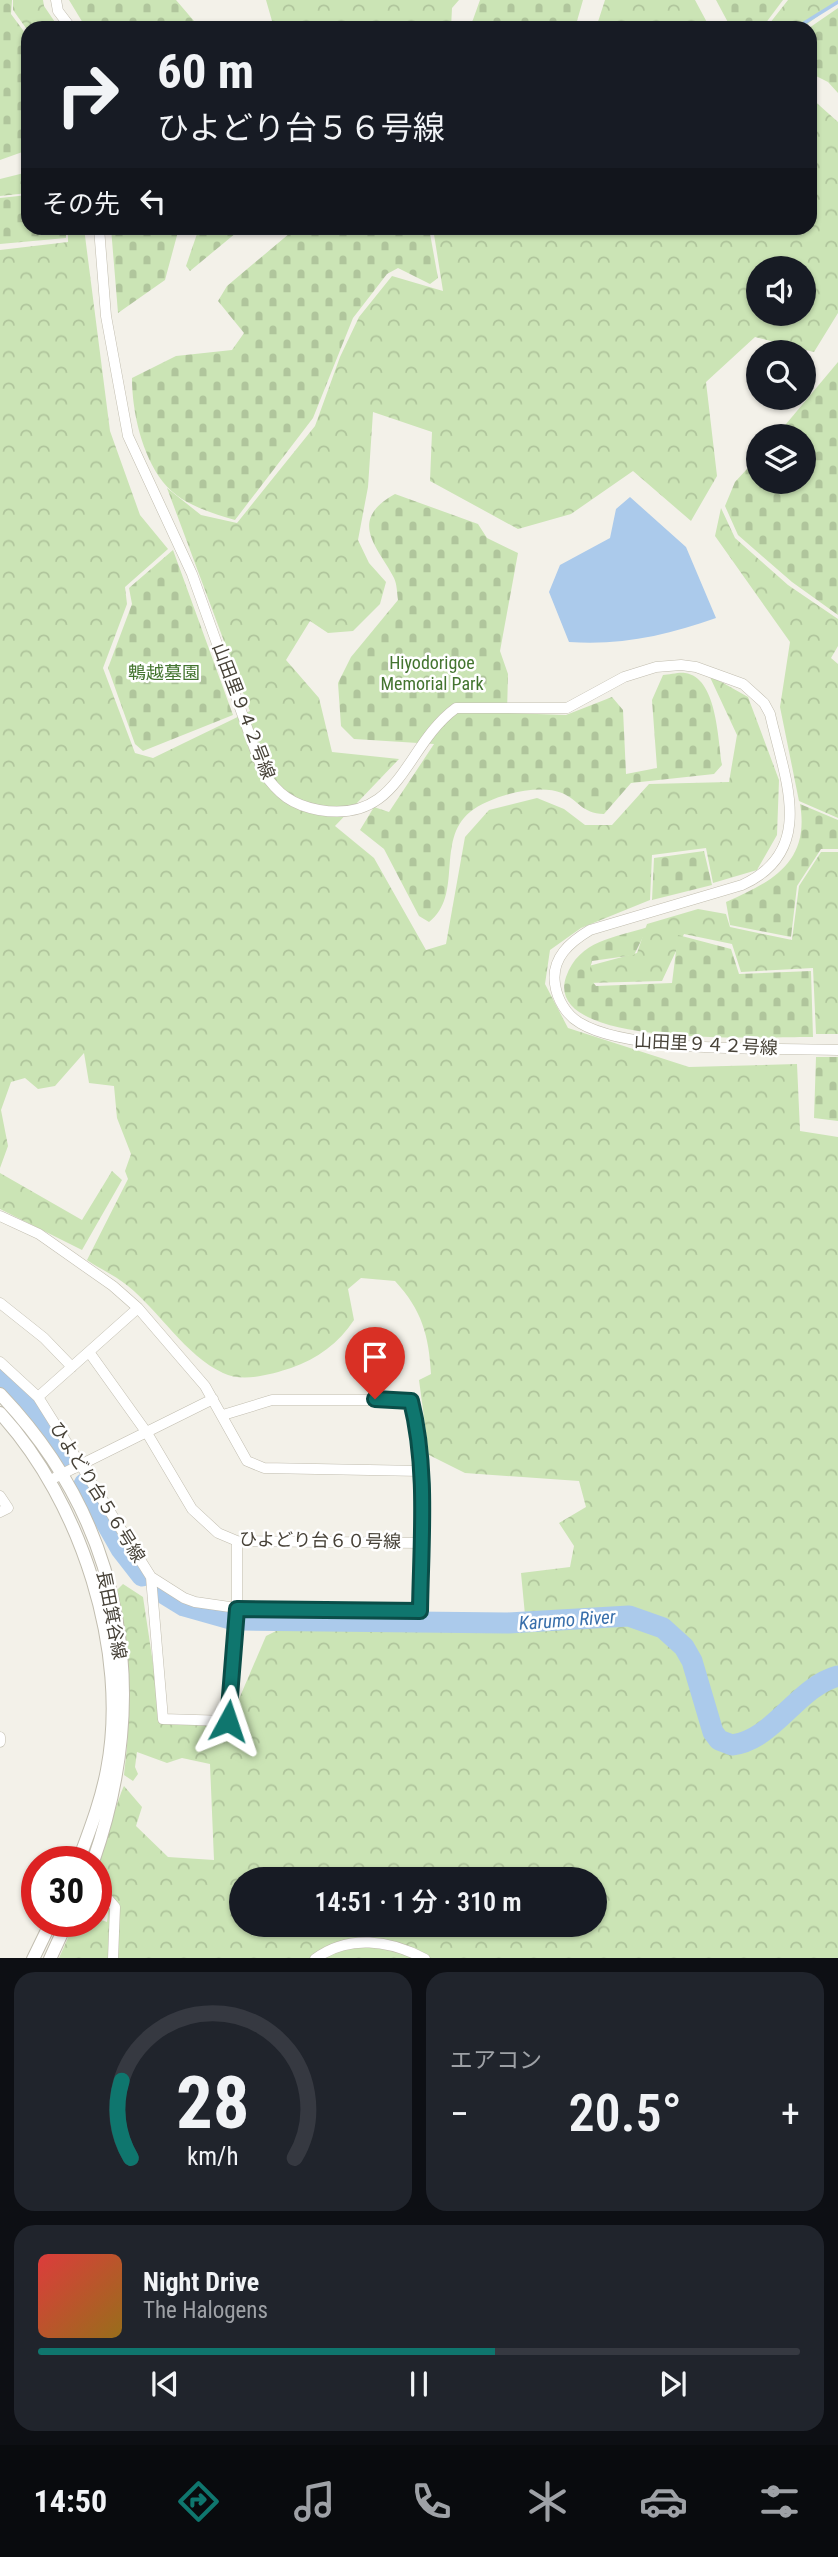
<!DOCTYPE html>
<html lang="ja">
<meta charset="utf-8">
<style>
:root{--surface:#171b24;--page:#20242c;--text:#f1f3f6;--muted:#9ea1a6;--line:#363941;--accent:#0f766e}
body{margin:0;font-family:"Roboto Condensed","Noto Sans JP",sans-serif;background:var(--page);color:var(--text);height:100vh;display:flex;flex-direction:column;font-size:26px;white-space:nowrap}
*{box-sizing:border-box;margin:0}
p{font-size:23px;color:var(--muted)}
.icon{flex:none;width:38px;height:38px;fill:none;stroke:currentColor;stroke-width:2;stroke-linecap:round;stroke-linejoin:round}
.map{position:relative;height:1958px;overflow:hidden}
.sheet{display:flex;flex-direction:column;gap:14px;padding:14px;background:#0d0f14;flex:1}
.sheet>*{flex:none}
.guide{position:absolute;left:21px;top:21px;width:796px;height:214px;border-radius:21px;box-shadow:0 2px 5px #0004;background:#171b24;color:var(--text);overflow:hidden}
.controls{position:absolute;left:746px;top:256px;display:grid;gap:14px}
.controls a{display:grid;place-items:center;width:70px;height:70px;border-radius:50%;background:var(--surface);box-shadow:0 2px 5px #0004;font-size:35px}
.speed{position:absolute;left:21px;top:1846px;display:flex;gap:14px;font-size:35px;font-weight:700;text-align:center}
.speed>*{display:grid;place-content:center;width:91px;height:91px;border-radius:50%;background:var(--surface);box-shadow:0 2px 5px #0004;line-height:1}
.speed .limit{border:10px solid #d22;background:#fff;color:#111}
.pin{position:absolute;display:grid;place-items:center;width:60px;height:60px;color:#fff;margin:-72px -30px;border-radius:50% 50% 50% 0;rotate:-45deg;box-shadow:0 0 7px #0007}
.pin .icon{rotate:45deg}
.me{position:absolute;width:77px;margin:-38px;rotate:5deg;stroke-linejoin:round;filter:drop-shadow(0 0 5px #0008)}
.turn{display:flex;align-items:center;gap:24px;height:147px;padding:0 21px;font-size:32px}
.turn .icon{width:91px;height:91px;stroke-width:2.5}
.turn b{display:block;font-size:49px;line-height:60px}
.then{display:flex;align-items:center;height:66px;padding:0 21px;background:#0003;gap:14px;font-size:26px}
.big{font-size:52px;font-weight:600;line-height:1.1}
.sheet .widget{flex:1;display:flex;flex-direction:column;justify-content:center;gap:10px;min-width:0;padding:0 24px;border-radius:21px;background:var(--page)}
.sheet .dial{align-items:center;gap:0}
.dial svg{height:182px;overflow:visible;fill:none;stroke:var(--line);stroke-width:7;stroke-linecap:round;text-anchor:middle}
.dial text{fill:var(--text);stroke:none}
.song{display:flex;align-items:center;gap:21px}
.cover{width:84px;height:84px;border-radius:10px;background:linear-gradient(135deg,hsl(0 70% 55%),hsl(40 70% 35%))}
.played{height:7px;border-radius:4px;background:linear-gradient(90deg,var(--accent) 60%,var(--line) 60%)}
.keys{display:flex;justify-content:space-around;direction:ltr}
.heat{display:flex;justify-content:space-between;align-items:center;font-size:38px;direction:ltr}
.sheet .tiles{flex:1;display:grid;gap:14px;grid-template-columns:1fr 1fr}
.widget:last-child{grid-column:span 2}
.trip{position:absolute;left:229px;top:1867px;width:378px;height:70px;border-radius:35px;background:var(--surface);box-shadow:0 2px 5px #0004;font-weight:600;line-height:70px;text-align:center}
.tabs{display:flex;height:112px;justify-content:space-around;align-items:center;background:#090b0e;color:var(--muted)}
.tabs .icon{width:49px;height:49px}
.tabs .current{color:var(--accent)}
.tabs b{font-size:32px;color:var(--text)}
.map>svg:first-child{display:block}
</style>
<div class="map">
<svg width="838" height="1959" viewBox="0 0 838 1959">
<defs>
<pattern id="forest-crowns" width="20" height="18" patternUnits="userSpaceOnUse" patternTransform="scale(1.75)"><rect width="20" height="18" fill="#cbe4b5"/><path d="M2 6a3 3 0 1 1 6 0M12 15a3 3 0 1 1 6 0" fill="none" stroke="#b0c59c"/></pattern>
<pattern id="cemetery-stones" width="16" height="16" patternUnits="userSpaceOnUse" patternTransform="scale(1.75)"><rect width="16" height="16" fill="#cbe4b5"/><path d="M2 7V4a2 2 0 0 1 4 0v3zM10 15v-3a2 2 0 0 1 4 0v3z" fill="#b0c59c"/></pattern>
</defs>
<rect width="100%" height="100%" fill="#f3f1e9"/>
<path fill="url(#forest-crowns)" fill-rule="evenodd" d="M 13,0 L 43,0 L 44,6 L 59,28 L 28,28 L 28,31 L 13,10 Z
M 266,0 L 459,0 L 452,8 L 451,28 L 274,28 Z
M 605,0 L 695,0 L 710,28 L 596,28 Z
M 788,0 L 838,0 L 838,1 L 802,28 L 766,28 Z
M 810,97 L 838,122 L 838,313 L 814,352 L 755,337 L 706,382 L 717,476 L 691,521 L 633,471 L 571,514 L 518,529 L 430,481 L 432,432 L 373,412 L 368,487 L 358,540 L 369,563 L 386,582 L 380,604 L 353,631 L 328,633 L 310,621 L 286,660 L 319,698 L 332,752 L 399,759 L 335,826 L 374,858 L 426,950 L 446,944 L 465,837 L 489,810 L 537,798 L 564,809 L 585,825 L 612,825 L 649,784 L 729,782 L 737,735 L 709,675 L 748,697 L 779,780 L 777,835 L 757,870 L 713,883 L 706,848 L 652,855 L 650,900 L 581,928 L 550,950 L 545,984 L 568,1028 L 689,1067 L 797,1064 L 800,1131 L 838,1137 L 838,1958 L 59,1958 L 75,1922 L 96,1922 L 96,1918 L 107,1922 C 111,1900 100,1894 98,1875 C 97,1866 119,1795 124,1786 L 142,1807 L 136,1826 L 168,1857 L 214,1860 L 210,1764 L 182,1758 L 167,1763 L 137,1752 L 135,1767 L 138,1774 L 133,1781 L 124,1775 C 132,1709 131,1657 115,1592 L 123,1584 L 143,1597 L 162,1723 L 227,1727 L 266,1636 L 280,1629 L 312,1624 L 525,1615 L 521,1573 L 570,1567 L 574,1546 L 559,1523 L 586,1507 L 579,1481 L 465,1473 L 429,1455 L 419,1380 L 431,1374 C 429,1336 422,1310 395,1281 L 361,1278 L 348,1289 L 354,1320 C 339,1343 317,1359 291,1368 C 272,1374 243,1383 223,1373 C 185,1355 160,1312 128,1286 C 116,1276 100,1269 87,1260 L 128,1179 L 125,1171 L 131,1154 L 117,1118 L 114,1086 L 89,1083 L 84,1053 L 55,1086 L 38,1089 L 25,1078 L 11,1082 L 1,1110 L 8,1146 L 0,1168 L 0,250 L 68,242 L 68,228 L 84,228 L 110,431 L 140,515 L 168,549 L 125,587 L 127,604 L 103,668 L 135,753 L 153,758 L 250,711 L 167,488 L 201,515 L 237,523 L 315,426 L 340,357 L 359,317 L 392,276 L 443,291 L 433,228 L 810,228 ZM 758,268 L 803,268 L 803,313 L 758,313 ZM 242,1880 L 595,1880 L 595,1925 L 242,1925 Z
M 28,172 L 28,193 L 0,196 L 0,179 Z
M 721,508 L 735,538 L 788,585 L 838,619 L 838,646 L 831,658 L 838,664 L 838,818 L 799,801 L 780,707 L 790,642 L 715,536 Z
M 821,852 L 838,852 L 838,1034 L 816,1034 L 813,968 L 741,972 L 732,944 L 684,934 L 662,981 L 588,983 L 585,967 L 637,953 L 647,924 L 698,909 L 726,914 L 730,927 L 792,940 L 799,886 Z
M 112,1171 L 122,1180 L 82,1250 L 0,1209 L 0,1173 L 82,1220 Z"/>
<path fill="url(#cemetery-stones)" d="M 0,0 L 12,0 L 11,14 L 28,37 L 28,150 L 0,160 Z
M 69,0 L 176,0 L 200,28 L 86,28 Z
M 480,0 L 583,0 L 575,28 L 470,28 Z
M 716,0 L 783,0 L 762,28 L 731,28 Z
M 838,8 L 838,93 L 828,82 L 810,73 L 809,28 Z
M 28,195 L 28,228 L 66,228 L 66,238 L 0,244 L 0,198 Z
M 111,228 L 179,228 L 165,280 L 118,313 Z
M 199,228 L 242,228 L 190,271 L 186,266 Z
M 296,228 L 429,228 L 438,278 L 430,284 L 398,268 L 387,274 L 353,318 L 313,418 L 235,520 C 211,513 180,504 163,482 C 142,455 132,412 132,378 L 176,356 L 232,350 L 244,333 L 218,301 L 227,286 Z
M 838,362 L 838,615 L 792,582 L 738,535 L 725,506 L 735,482 L 758,457 L 758,481 L 803,481 L 803,436 L 776,436 Z
M 395,494 L 478,524 L 487,538 L 518,553 L 500,651 L 508,674 L 507,713 L 566,715 L 612,697 L 623,710 L 626,774 L 657,768 L 652,700 L 663,675 C 669,675 679,672 685,673 C 717,677 718,740 722,765 L 714,774 L 631,783 L 604,814 C 581,813 580,801 562,793 C 537,783 490,796 470,812 C 435,841 464,895 429,922 L 419,916 L 384,849 L 360,830 L 374,807 L 389,812 L 434,744 L 354,739 L 341,726 L 338,683 L 351,657 L 398,600 C 397,593 397,584 394,578 C 379,548 346,521 395,494 Z
M 173,550 L 233,715 L 143,751 L 135,744 L 108,668 L 132,604 L 129,588 Z
M 800,804 L 838,820 L 838,849 L 821,849 L 797,886 L 791,937 L 730,925 L 726,902 C 772,882 810,862 800,804 Z
M 704,851 L 712,885 L 652,900 L 654,858 Z
M 648,927 L 634,955 L 592,961 L 588,976 L 596,986 L 672,983 L 678,935 L 731,949 L 739,974 L 811,971 L 813,1037 C 774,1036 541,1051 566,977 C 579,940 614,938 648,927 Z
M 816,1057 L 838,1057 L 838,1121 L 814,1118 Z"/>
<path fill="#abcaeb" d="M 630,497 L 686,547 L 716,618 C 668,635 620,646 569,642 L 549,592 L 560,565 L 610,538 L 616,509 Z"/>
<g fill="none" stroke-linecap="round" stroke-linejoin="round">
<path stroke="#abcaeb" stroke-width="3.5" d="M 796,28 L 838,2"/>
<path stroke="#abcaeb" stroke-width="21" d="M 0,1374 L 47,1425 L 69,1459
M 84,1484 L 121,1549 L 142,1576
M 158,1590 L 184,1606 L 230,1619
M 242,1620 L 508,1623 L 629,1616 L 663,1628 L 684,1647 L 692,1661 L 713,1732 L 719,1740 L 732,1745 C 774,1740 797,1687 838,1676"/>
<defs>
<path id="minor" d="M 56,0 L 58,11 L 71,28
M 99,228 L 106,316 L 128,436 L 192,574 L 263,772 C 278,794 292,805 319,810 C 401,824 404,746 456,708 L 567,708 L 624,677 L 656,667 L 681,665 L 696,667 L 743,684 L 764,703 L 770,714 C 784,777 818,851 742,885 L 590,930 C 570,942 551,958 555,984 C 557,999 566,1015 580,1023 C 629,1053 776,1048 838,1050
M 0,1216 L 39,1234 L 113,1286 L 138,1308 L 205,1386 L 247,1461 L 264,1468 L 421,1471 L 420,1611 L 258,1611 L 195,1602 L 184,1598 L 151,1577 L 38,1397 L 0,1362
M 0,1303 L 44,1338 L 72,1367
M 89,1352 L 147,1433 L 192,1509 L 218,1533 L 237,1541 L 421,1543
M 38,1397 L 138,1308
M 223,1415 L 272,1400 L 411,1400 L 421,1471
M 56,1477 L 213,1399
M 0,1496 L 8,1508 L 0,1512
M 151,1577 L 163,1719 L 228,1721 L 237,1609 L 237,1541
M 0,1737 L 0,1742
M 96,1885 L 115,1907 L 113,1959
M 315,1959 C 348,1934 390,1940 425,1959"/>
<path id="tertiary" d="M 0,1394 C 125,1525 152,1693 93,1862
M 0,1413 C 81,1501 130,1652 107,1770 C 101,1802 89,1832 78,1862
M 33,1959 L 51,1922
M 50,1959 L 67,1922"/>
</defs>
<use href="#minor" stroke="#c1bdaf" stroke-width="11"/>
<use href="#tertiary" stroke="#c1bdaf" stroke-width="14"/>
<use href="#minor" stroke="#fff" stroke-width="10"/>
<use href="#tertiary" stroke="#fff" stroke-width="12"/>
</g>
<g fill="none" stroke-linecap="round" stroke-linejoin="round">
<defs>
<path id="route" d="M 228,1721 L 237,1609 L 420,1611 C 421,1541 428,1468 411,1401 L 375,1399"/>
</defs>
<use href="#route" stroke="#0a4d48" stroke-width="18"/>
<use href="#route" stroke="#0f766e" stroke-width="12"/>
</g>
<g text-anchor="middle" dominant-baseline="central" stroke-width="5" stroke-linejoin="round" paint-order="stroke">
<g font-size="18" fill="#43742f" stroke="#fff">
<text x="432" y="662">Hiyodorigoe<tspan x="432" dy="21">Memorial Park</tspan></text>
<text x="164" y="672">鵯越墓園</text>
</g>
<g font-size="18" fill="#474238" stroke="#fff">
<text transform="translate(244 711) rotate(69)">山田里９４２号線</text>
<text transform="translate(706 1044) rotate(3)">山田里９４２号線</text>
<text transform="translate(98 1492) rotate(58)">ひよどり台５６号線</text>
<text transform="translate(320 1540) rotate(1)">ひよどり台６０号線</text>
<text transform="translate(112 1615) rotate(79)">長田箕谷線</text>
</g>
<g font-size="19" font-style="italic" fill="#396fab" stroke="#fff">
<text transform="translate(567 1620) rotate(-4)">Karumo River</text>
</g>
</g>
</svg>
<div class="controls">
<a><svg class="icon" aria-label="sound" viewBox="0 0 24 24"><path d="M4 9h4l5-4v14l-5-4H4zM17 9q2 3 0 6"/></svg></a>
<a><svg class="icon" aria-label="search" viewBox="0 0 24 24"><circle cx="10" cy="10" r="6"/><path d="M15 15l6 6"/></svg></a>
<a><svg class="icon" aria-label="layers" viewBox="0 0 24 24"><path d="M12 4l9 5-9 5-9-5zM3 14l9 5 9-5"/></svg></a>
</div>
<div class="speed"><div class="limit">30</div></div>
<div class="pin" style="left:375px;top:1399px;background:#d93025"><svg class="icon" aria-label="arrive" viewBox="0 0 24 24"><path d="M6 21V4h12l-3 4 3 4H6"/></svg></div>
<svg class="me" style="left:228px;top:1721px" viewBox="-20 -20 40 40"><path d="M0-17L14 15 0 8-14 15z" fill="#0f766e" stroke="#fff" stroke-width="4"/></svg>
<div class="trip">14:51 · 1 分 · 310 m</div>
<div class="guide">
<div class="turn"><svg class="icon" aria-label="right" viewBox="0 0 24 24"><path d="M7 20v-9h11M14 6l5 5-5 5"/></svg><div><b>60 m</b>ひよどり台５６号線</div></div>
<div class="then">その先<svg class="icon" aria-label="left" viewBox="0 0 24 24"><path d="M17 20v-9H6M10 6l-5 5 5 5"/></svg></div>
</div>
</div>
<section class="sheet">
<div class="tiles">
<div class="widget dial"><svg viewBox="0 0 100 80">
<path d="M14 69A42 42 0 1 1 86 69"/>
<path d="M14 69A42 42 0 0 1 10 35" stroke="#0f766e"/>
<text x="50" y="56" font-size="32" font-weight="700">28</text>
<text x="50" y="72" font-size="11">km/h</text>
</svg></div>
<div class="widget"><p>エアコン</p>
<div class="heat"><a>−</a><b class="big">20.5°</b><a>+</a></div>
</div>
<div class="widget">
<div class="song"><i class="cover"></i><div><b>Night Drive</b><p>The Halogens</p></div></div>
<div class="played"></div>
<div class="keys"><svg class="icon" aria-label="previous" viewBox="0 0 24 24"><path d="M18 5L8 12l10 7zM5 5v14"/></svg><svg class="icon" aria-label="pause" viewBox="0 0 24 24"><path d="M8 5v14M16 5v14"/></svg><svg class="icon" aria-label="next" viewBox="0 0 24 24"><path d="M6 5l10 7-10 7zM19 5v14"/></svg></div>
</div>
</div>
</section>
<nav class="tabs">
<b>14:50</b>
<svg class="icon current" aria-label="directions" viewBox="0 0 24 24"><path d="M12 3l9 9-9 9-9-9zM9 14v-3h6M13 9l2 2-2 2"/></svg>
<svg class="icon" aria-label="music" viewBox="0 0 24 24"><path d="M9 18V5l10-2v13"/><circle cx="6" cy="18" r="3"/><circle cx="16" cy="16" r="3"/></svg>
<svg class="icon" aria-label="phone" viewBox="0 0 24 24"><path d="M5 4h4l2 5-3 2q2 4 5 5l2-3 5 2v4C11 20 4 13 5 4z"/></svg>
<svg class="icon" aria-label="climate" viewBox="0 0 24 24"><path d="M12 3v18M4 7l16 10M4 17L20 7"/></svg>
<svg class="icon" aria-label="car" viewBox="0 0 24 24"><path d="M5 17H2v-5l4-1 3-4h7l3 4 3 1v5h-3M9 17h6M6 11h13"/><circle cx="7" cy="17" r="2"/><circle cx="17" cy="17" r="2"/></svg>
<svg class="icon" aria-label="filters" viewBox="0 0 24 24"><path d="M4 7h16M4 17h16"/><circle cx="9" cy="7" r="2"/><circle cx="15" cy="17" r="2"/></svg>
</nav>
